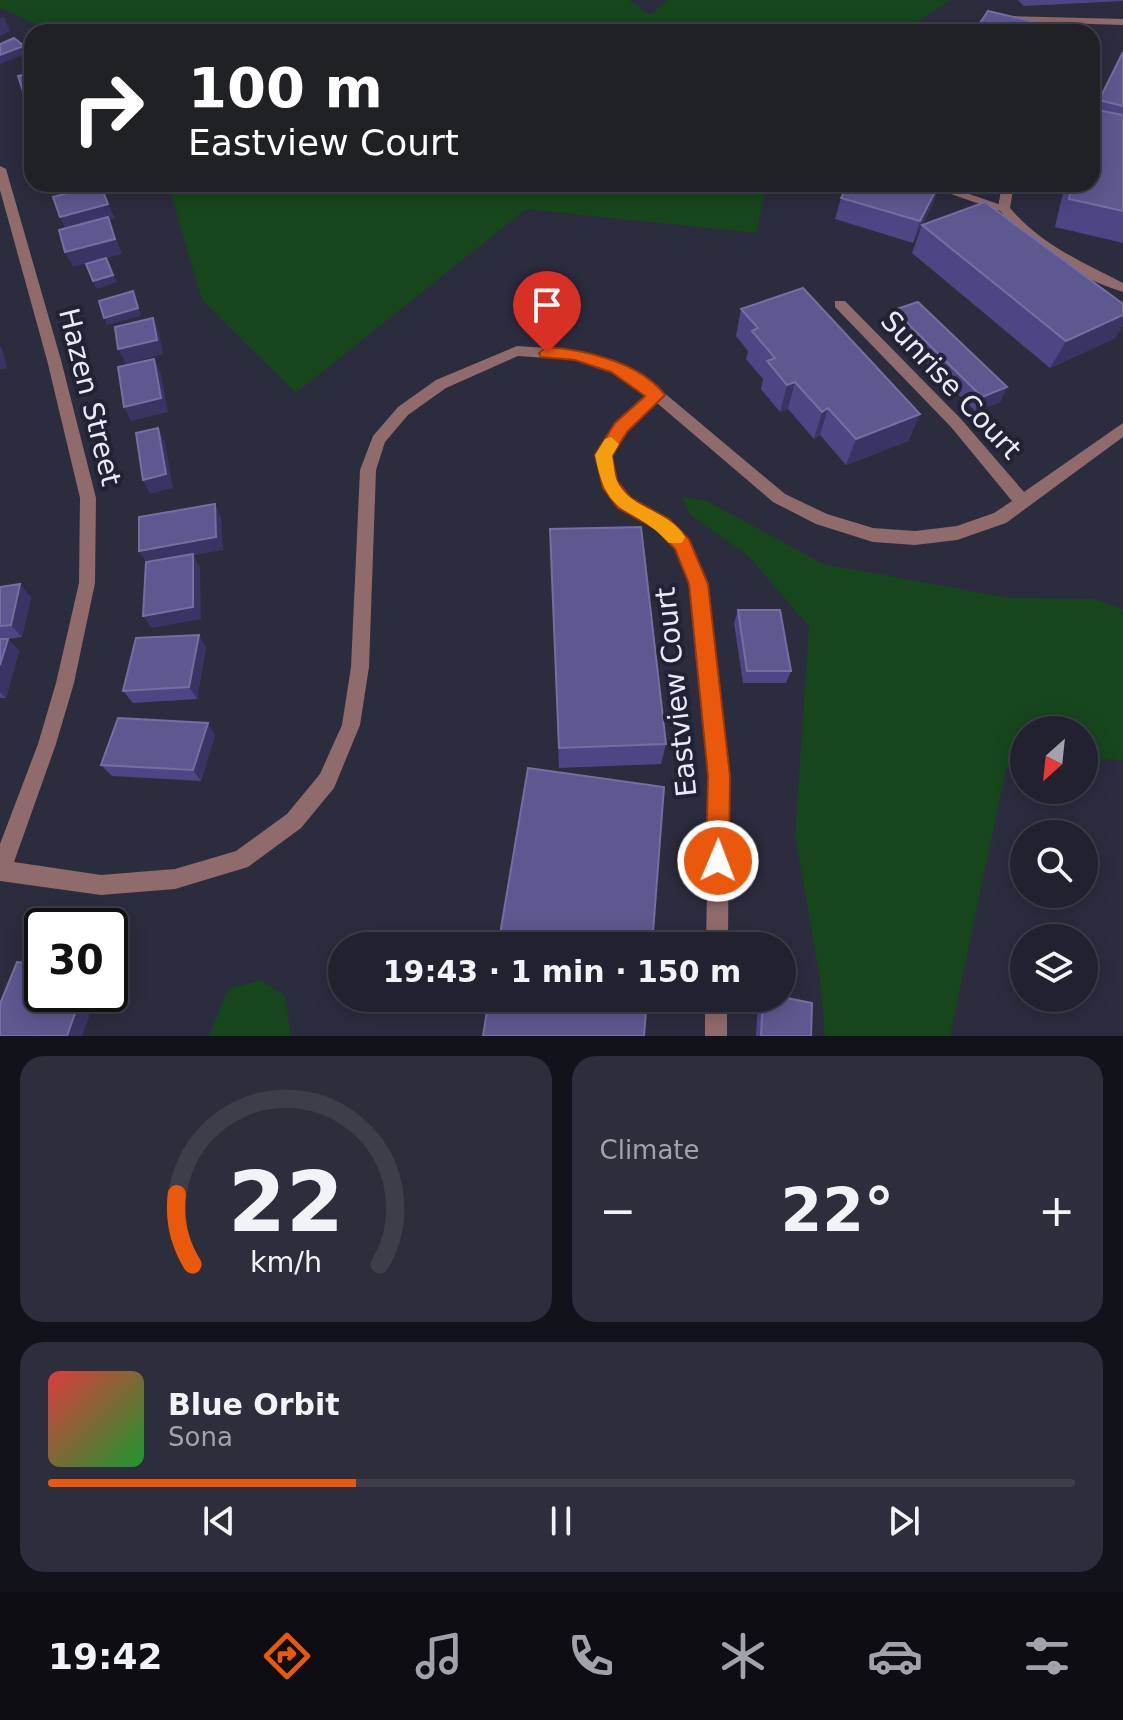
<!DOCTYPE html>
<meta charset="utf-8">
<style>
:root{--surface:#21212f;--page:#2d2e3b;--text:#f1f3f6;--muted:#a2a3aa;--line:#3e3e4b;--accent:#ea580c}
body{margin:0;font-family:"DejaVu Sans",sans-serif;background:var(--page);color:var(--text);height:100vh;display:flex;flex-direction:column;font-size:30px;white-space:nowrap}
*{box-sizing:border-box;margin:0}
p{font-size:26px;color:var(--muted)}
.icon{flex:none;width:44px;height:44px;fill:none;stroke:currentColor;stroke-width:2;stroke-linecap:round;stroke-linejoin:round}
.map{position:relative;height:1036px;overflow:hidden}
.sheet{display:flex;flex-direction:column;gap:20px;padding:20px;background:#12121a;flex:1}
.sheet>*{flex:none}
.guide{position:absolute;left:24px;top:24px;width:1076px;height:168px;border-radius:24px;box-shadow:0 4px 20px #0003,0 0 0 2px var(--line);background:#202124;color:#fff;overflow:hidden}
.needle{width:52px;rotate:207deg}
.controls{position:absolute;left:1010px;top:716px;display:grid;gap:16px}
.controls a{display:grid;place-items:center;width:88px;height:88px;border-radius:50%;background:var(--surface);box-shadow:0 4px 20px #0003,0 0 0 2px var(--line);font-size:40px}
.speed{position:absolute;left:24px;top:908px;display:flex;gap:16px;font-size:40px;font-weight:700;text-align:center}
.speed>*{display:grid;place-content:center;width:104px;height:104px;border-radius:50%;background:var(--surface);box-shadow:0 4px 20px #0003,0 0 0 2px var(--line);line-height:1}
.speed .limit{border:4px solid #111;border-radius:12px;background:#fff;color:#111}
.pin{position:absolute;display:grid;place-items:center;width:68px;height:68px;color:#fff;margin:-82px -34px;border-radius:50% 50% 50% 0;rotate:-45deg;box-shadow:0 0 8px #0007}
.pin .icon{rotate:45deg}
.me{position:absolute;width:88px;margin:-44px;rotate:1deg;stroke-linejoin:round;filter:drop-shadow(0 0 6px #0008)}
.turn{display:flex;align-items:center;gap:28px;height:168px;padding:0 32px;font-size:36px}
.turn .icon{width:104px;height:104px;stroke-width:2.5}
.turn b{display:block;font-size:56px;line-height:68px}
.big{font-size:60px;font-weight:700;line-height:1.1}
.sheet .tile{flex:1;display:flex;flex-direction:column;justify-content:center;gap:12px;min-width:0;padding:0 28px;border-radius:24px;background:var(--page)}
.sheet .dial{align-items:center;gap:0}
.dial svg{height:208px;overflow:visible;fill:none;stroke:var(--line);stroke-width:7;stroke-linecap:round;text-anchor:middle}
.dial text{fill:var(--text);stroke:none}
.song{display:flex;align-items:center;gap:24px}
.cover{width:96px;height:96px;border-radius:12px;background:linear-gradient(135deg,hsl(0 70% 55%),hsl(130 70% 35%))}
.played{height:8px;border-radius:4px;background:linear-gradient(90deg,var(--accent) 30%,var(--line) 30%)}
.keys{display:flex;justify-content:space-around;direction:ltr}
.heat{display:flex;justify-content:space-between;align-items:center;font-size:44px;direction:ltr}
.sheet .tiles{flex:1;display:grid;gap:20px;grid-template-columns:1fr 1fr}
.tile:last-child{grid-column:span 2}
.trip{position:absolute;left:328px;top:932px;width:468px;height:80px;border-radius:40px;background:var(--surface);box-shadow:0 4px 20px #0003,0 0 0 2px var(--line);font-weight:700;line-height:80px;text-align:center}
.tab-bar{display:flex;height:128px;justify-content:space-around;align-items:center;background:#0d0d13;color:var(--muted)}
.tab-bar .icon{width:56px;height:56px}
.tab-bar .selected{color:var(--accent)}
.tab-bar b{font-size:36px;color:var(--text)}
.map>svg:first-child{display:block}
</style>
<div class="map">
<svg width="1123" height="1036" viewBox="0 0 1123 1036">
<rect width="100%" height="100%" fill="#2c2c3f"/>
<path fill="#17461d" d="M 0,0 L 629,0 L 650,15 L 668,0 L 950,0 L 903,32 L 54,32 L 0,8 Z
M 168,184 L 767,184 L 756,233 L 526,209 L 296,393 L 202,300 Z
M 682,497 L 709,502 L 823,564 L 1009,598 L 1095,599 L 1123,609 L 1123,760 L 1084,759 L 1084,730 L 1024,730 L 1024,761 L 1006,769 L 950,1036 L 825,1036 L 820,979 L 795,835 L 809,626 L 748,556 L 690,514 Z
M 260,980 L 285,996 L 291,1036 L 209,1036 L 228,989 Z"/>
<g fill="none" stroke-linecap="round" stroke-linejoin="round">
<path fill="#906b6b" fill-rule="evenodd" d="M 922,184 L 940,184 L 1010,208 L 1008,211 L 1000,211 Z"/>
<path fill="#906b6b" fill-rule="evenodd" d="M 1005,16 L 1123,19 L 1123,25 L 1002,21 L 1000,19 Z
M 0,166 L 6,169 L 61,360 L 96,498 L 95,583 L 74,683 L 56,744 L 14,862 L 101,875 L 175,869 L 236,851 L 287,814 L 320,774 L 342,725 L 351,667 L 360,470 L 373,436 L 398,407 L 436,380 L 517,346 L 576,350 L 622,364 L 662,391 L 785,494 L 827,514 L 873,528 L 915,531 L 957,526 L 994,513 L 1012,501 L 951,427 L 835,307 L 835,301 L 845,301 L 961,419 L 1024,492 L 1123,423 L 1123,437 L 1006,523 L 957,540 L 915,545 L 873,542 L 816,524 L 773,502 L 657,403 L 626,431 L 611,455 L 616,481 L 630,499 L 668,519 L 688,540 L 706,584 L 729,776 L 728,946 L 706,946 L 709,776 L 690,584 L 675,549 L 656,529 L 618,507 L 603,487 L 595,455 L 616,423 L 647,395 L 612,372 L 575,360 L 518,356 L 446,388 L 408,415 L 385,442 L 376,470 L 369,667 L 360,725 L 334,788 L 301,828 L 248,867 L 175,889 L 101,895 L 0,881 L 0,844 L 38,744 L 56,683 L 79,583 L 80,498 L 47,360 L 0,190 Z
M 1002,184 L 1014,184 L 1010,208 C 1040,244 1082,262 1123,283 L 1123,292 C 1078,278 1026,246 998,208 Z
M 705,998 L 727,998 L 727,1036 L 705,1036 Z"/>
</g>
<path fill="#4d4684" d="M 1018,0 L 1123,0 L 1123,1 L 1024,6 Z
M 1123,52 L 1123,243 L 1055,227 L 1065,184 L 1092,184 L 1095,109 Z
M 940,184 L 933,203 L 913,243 L 835,219 L 841,198 Z
M 922,225 L 1115,338 L 1050,368 L 912,253 Z
M 741,309 L 920,414 L 908,441 L 846,465 L 820,435 L 814,439 L 788,409 L 780,412 L 761,389 L 763,379 L 746,359 L 748,351 L 736,336 Z
M 894,310 L 1007,387 L 1000,402 L 975,411 L 888,325 Z
M 550,529 L 666,744 L 661,764 L 559,768 Z
M 0,587 L 31,597 L 22,637 L 7,639 L 19,651 L 6,698 L 0,698 Z
M 738,610 L 791,671 L 786,683 L 743,683 L 734,623 Z
M 206,647 L 197,699 L 133,703 L 123,691 Z
M 215,735 L 201,781 L 112,776 L 101,765 Z
M 760,998 L 782,998 L 811,1036 L 756,1036 L 758,1000 Z"/>
<path fill="#393463" d="M 4,17 L 10,31 L 0,36 L 0,19 Z
M 24,46 L 28,53 L 0,64 L 0,55 Z
M 32,89 L 32,105 L 29,105 L 23,91 Z
M 69,184 L 120,184 L 122,187 L 68,201 L 61,186 Z
M 940,184 L 933,203 L 913,243 L 920,221 Z
M 108,204 L 115,218 L 109,220 L 122,254 L 73,267 L 65,252 L 67,232 L 60,217 Z
M 106,258 L 117,282 L 96,289 L 93,281 Z
M 133,291 L 141,316 L 107,325 L 104,318 Z
M 1123,315 L 1123,326 L 1115,338 L 1050,368 L 1066,341 Z
M 153,318 L 159,332 L 163,354 L 126,364 L 118,349 Z
M 0,345 L 2,348 L 7,368 L 0,370 Z
M 154,359 L 161,374 L 168,412 L 131,421 L 124,407 Z
M 795,382 L 788,409 L 780,412 L 787,385 Z
M 1007,387 L 1000,402 L 975,411 L 982,397 Z
M 828,408 L 820,435 L 814,439 L 822,412 Z
M 920,414 L 908,441 L 846,465 L 856,439 Z
M 158,428 L 165,442 L 173,488 L 150,494 L 143,480 Z
M 215,504 L 221,518 L 223,550 L 194,555 L 200,568 L 201,619 L 152,628 L 143,616 L 147,564 L 139,551 Z
M 20,584 L 31,597 L 22,637 L 11,625 Z
M 199,635 L 206,647 L 197,699 L 189,687 Z
M 8,639 L 19,651 L 6,698 L 0,692 L 0,665 Z
M 208,723 L 215,735 L 201,781 L 193,770 Z
M 60,994 L 75,994 L 69,1009 L 56,1003 Z
M 78,1005 L 91,1011 L 82,1036 L 67,1036 Z"/>
<path fill="#5e5890" stroke="#746fa0" stroke-width="2" d="M 988,11 L 1052,26 L 1049,32 L 974,32 Z
M 14,38 L 24,46 L 0,55 L 0,44 Z
M 1123,52 L 1123,106 L 1099,100 Z
M 32,73 L 32,89 L 23,91 L 18,76 Z
M 32,92 L 32,111 L 29,112 L 23,94 Z
M 1092,109 L 1123,115 L 1123,211 L 1069,199 L 1072,184 L 1092,184 Z
M 100,184 L 108,204 L 60,217 L 53,197 Z
M 849,184 L 939,184 L 920,221 L 841,198 Z
M 985,202 L 1123,304 L 1123,315 L 1066,341 L 922,225 Z
M 108,217 L 115,239 L 65,252 L 59,230 Z
M 106,258 L 113,275 L 93,281 L 86,264 Z
M 803,288 L 920,414 L 856,439 L 828,408 L 822,412 L 795,382 L 787,385 L 767,361 L 775,358 L 752,331 L 758,328 L 741,309 Z
M 133,291 L 138,308 L 104,318 L 99,301 Z
M 918,302 L 1007,387 L 982,397 L 894,310 Z
M 153,318 L 157,340 L 118,349 L 115,327 Z
M 154,359 L 161,398 L 124,407 L 118,367 Z
M 158,428 L 166,474 L 143,480 L 136,433 Z
M 215,504 L 216,537 L 139,551 L 139,517 Z
M 641,527 L 666,744 L 559,748 L 550,529 Z
M 193,554 L 193,607 L 143,616 L 146,562 Z
M 20,584 L 11,625 L 0,626 L 0,587 Z
M 738,610 L 780,610 L 791,671 L 747,671 Z
M 199,635 L 189,687 L 123,691 L 136,638 Z
M 0,639 L 8,639 L 0,665 Z
M 118,718 L 208,723 L 193,770 L 101,765 Z
M 528,768 L 664,787 L 652,946 L 498,946 Z
M 17,962 L 42,965 L 42,994 L 60,994 L 56,1003 L 78,1005 L 67,1036 L 0,1036 L 0,1004 Z
M 782,997 L 812,1003 L 811,1036 L 761,1036 L 763,998 Z
M 489,998 L 647,998 L 644,1036 L 483,1036 Z"/>
<path fill="#ea580c" stroke="#983908" stroke-width="2" d="M 547,347 C 585,350 640,362 665,395 L 627,432 L 612,456 L 617,481 L 631,498 L 669,519 L 689,539 L 708,584 L 730,776 L 729,861 L 726,869 L 718,872 L 709,869 L 706,861 L 708,776 L 689,584 L 675,549 L 656,529 L 618,508 L 603,488 L 595,455 L 615,423 L 645,396 L 611,372 L 575,360 L 541,357 L 539,353 Z"/>
<path fill="#f59e0b" d="M 611,437 L 619,444 L 612,456 C 614,463 614,474 617,481 C 630,510 670,510 685,537 L 682,543 L 669,543 C 631,502 608,523 595,455 L 605,439 Z"/>
<g text-anchor="middle" dominant-baseline="central" stroke-width="8" stroke-linejoin="round" paint-order="stroke">
<g font-size="28" fill="#eaebf8" stroke="#222235">
<text transform="translate(951 385) rotate(47)">Sunrise Court</text>
<text transform="translate(90 397) rotate(76)">Hazen Street</text>
<text transform="translate(676 692) rotate(-96)">Eastview Court</text>
</g>
</g>
</svg>
<div class="controls">
<a><svg class="needle" viewBox="-14 -14 28 28"><path d="M0-13l5 13h-10z" fill="#e53935"/><path d="M0 13l5-13h-10z" fill="#a2a3aa"/></svg></a>
<a><svg class="icon" aria-label="search" viewBox="0 0 24 24"><circle cx="10" cy="10" r="6"/><path d="M15 15l6 6"/></svg></a>
<a><svg class="icon" aria-label="layers" viewBox="0 0 24 24"><path d="M12 4l9 5-9 5-9-5zM3 14l9 5 9-5"/></svg></a>
</div>
<div class="speed"><div class="limit">30</div></div>
<div class="pin" style="left:547px;top:353px;background:#d93025"><svg class="icon" aria-label="arrive" viewBox="0 0 24 24"><path d="M6 21V4h12l-3 4 3 4H6"/></svg></div>
<svg class="me" style="left:718px;top:861px" viewBox="-20 -20 40 40"><circle r="17" fill="#ea580c" stroke="#fff" stroke-width="3"/><path d="M0-11L8 9 0 5-8 9z" fill="#fff"/></svg>
<div class="trip">19:43 · 1 min · 150 m</div>
<div class="guide">
<div class="turn"><svg class="icon" aria-label="right" viewBox="0 0 24 24"><path d="M7 20v-9h11M14 6l5 5-5 5"/></svg><div><b>100 m</b>Eastview Court</div></div>
</div>
</div>
<section class="sheet">
<div class="tiles">
<div class="tile dial"><svg viewBox="0 0 100 80">
<path d="M14 69A42 42 0 1 1 86 69"/>
<path d="M14 69A42 42 0 0 1 8 42" stroke="#ea580c"/>
<text x="50" y="56" font-size="32" font-weight="700">22</text>
<text x="50" y="72" font-size="11">km/h</text>
</svg></div>
<div class="tile"><p>Climate</p>
<div class="heat"><a>−</a><b class="big">22°</b><a>+</a></div>
</div>
<div class="tile">
<div class="song"><i class="cover"></i><div><b>Blue Orbit</b><p>Sona</p></div></div>
<div class="played"></div>
<div class="keys"><svg class="icon" aria-label="previous" viewBox="0 0 24 24"><path d="M18 5L8 12l10 7zM5 5v14"/></svg><svg class="icon" aria-label="pause" viewBox="0 0 24 24"><path d="M8 5v14M16 5v14"/></svg><svg class="icon" aria-label="next" viewBox="0 0 24 24"><path d="M6 5l10 7-10 7zM19 5v14"/></svg></div>
</div>
</div>
</section>
<nav class="tab-bar">
<b>19:42</b>
<svg class="icon selected" aria-label="directions" viewBox="0 0 24 24"><path d="M12 3l9 9-9 9-9-9zM9 14v-3h6M13 9l2 2-2 2"/></svg>
<svg class="icon" aria-label="music" viewBox="0 0 24 24"><path d="M9 18V5l10-2v13"/><circle cx="6" cy="18" r="3"/><circle cx="16" cy="16" r="3"/></svg>
<svg class="icon" aria-label="phone" viewBox="0 0 24 24"><path d="M5 4h4l2 5-3 2q2 4 5 5l2-3 5 2v4C11 20 4 13 5 4z"/></svg>
<svg class="icon" aria-label="climate" viewBox="0 0 24 24"><path d="M12 3v18M4 7l16 10M4 17L20 7"/></svg>
<svg class="icon" aria-label="car" viewBox="0 0 24 24"><path d="M5 17H2v-5l4-1 3-4h7l3 4 3 1v5h-3M9 17h6M6 11h13"/><circle cx="7" cy="17" r="2"/><circle cx="17" cy="17" r="2"/></svg>
<svg class="icon" aria-label="filters" viewBox="0 0 24 24"><path d="M4 7h16M4 17h16"/><circle cx="9" cy="7" r="2"/><circle cx="15" cy="17" r="2"/></svg>
</nav>
